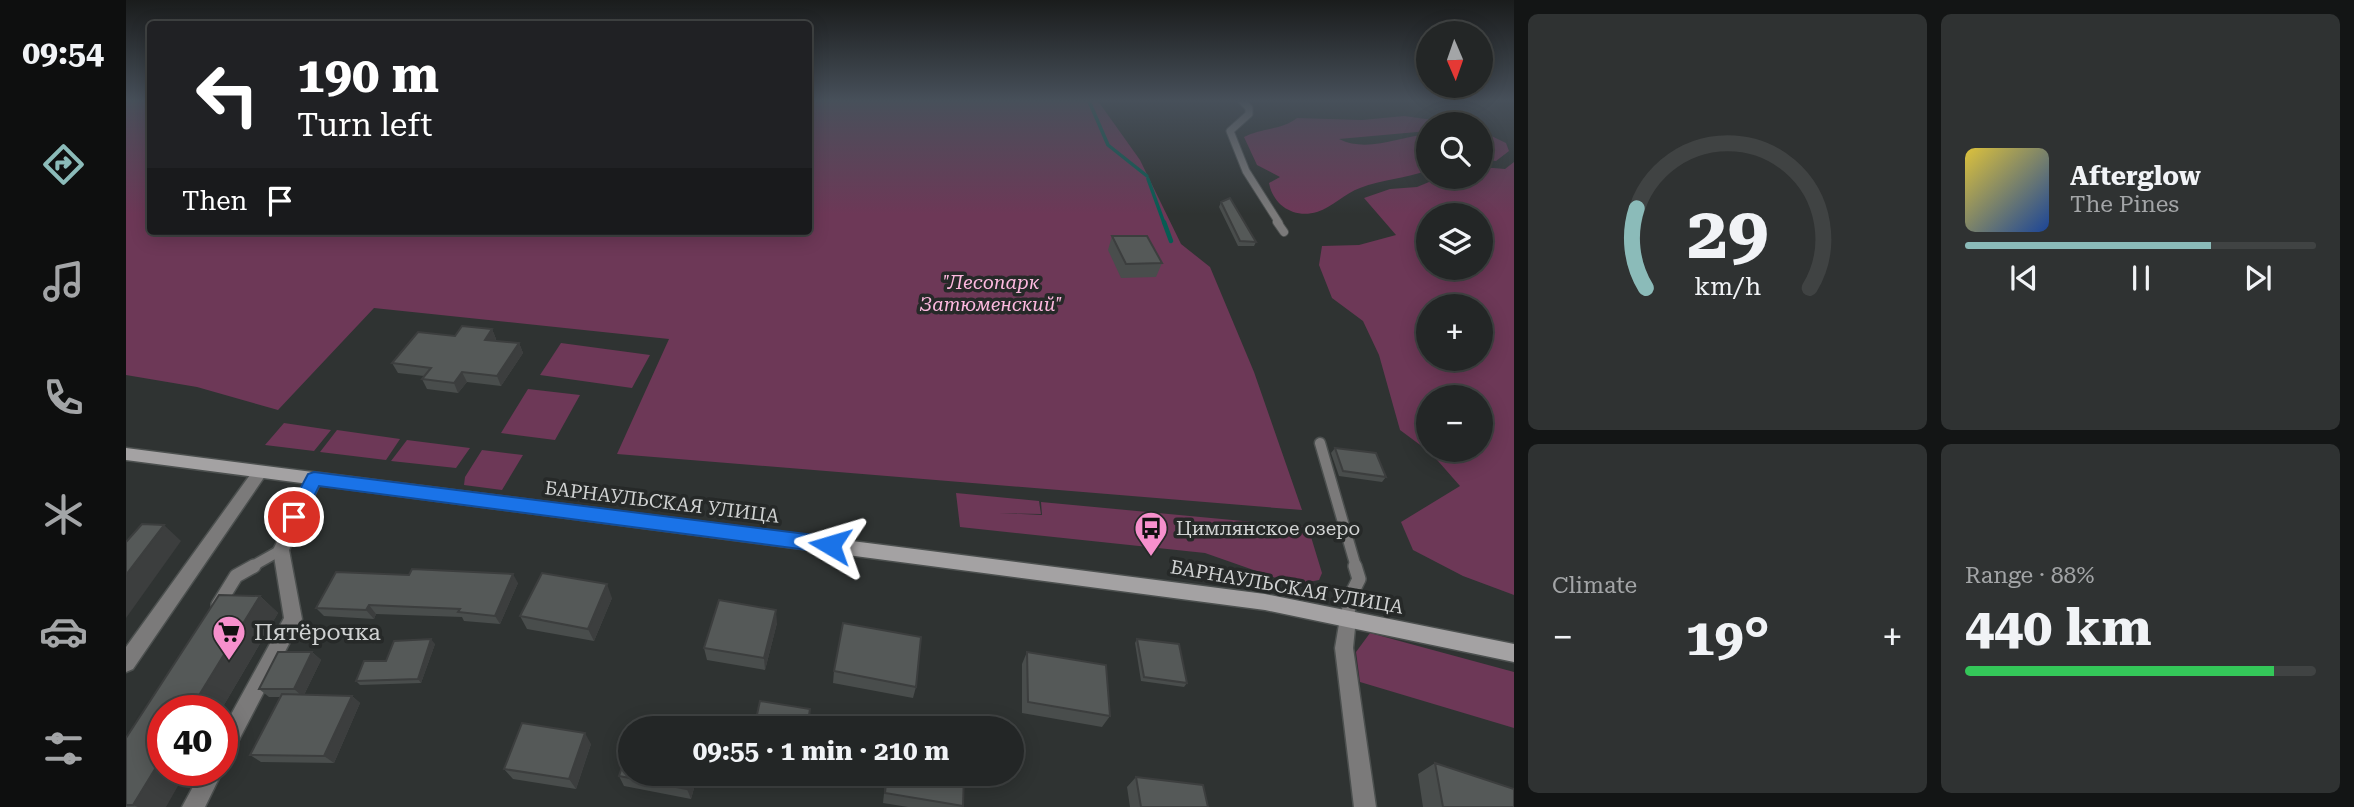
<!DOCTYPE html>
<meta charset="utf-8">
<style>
:root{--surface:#232626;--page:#2f3232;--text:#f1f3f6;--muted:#a3a5a7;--line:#404343;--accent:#8bbbb9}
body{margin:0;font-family:"Roboto Serif",serif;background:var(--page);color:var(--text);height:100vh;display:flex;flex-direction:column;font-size:26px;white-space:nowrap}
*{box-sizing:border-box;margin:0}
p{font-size:23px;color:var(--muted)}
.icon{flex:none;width:38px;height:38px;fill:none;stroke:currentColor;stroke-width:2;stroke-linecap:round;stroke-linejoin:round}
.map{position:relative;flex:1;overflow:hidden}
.side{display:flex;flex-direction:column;gap:14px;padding:14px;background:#131515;width:840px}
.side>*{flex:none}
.banner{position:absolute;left:21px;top:21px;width:665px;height:214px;border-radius:7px;box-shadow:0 4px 18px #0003,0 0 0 2px var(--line);background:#202124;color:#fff;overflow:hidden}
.needle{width:46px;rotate:178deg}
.controls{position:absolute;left:1290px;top:21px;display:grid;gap:14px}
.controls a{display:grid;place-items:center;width:77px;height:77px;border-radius:50%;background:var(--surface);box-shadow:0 4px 18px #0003,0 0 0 2px var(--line);font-size:35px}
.speed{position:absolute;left:21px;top:695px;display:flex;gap:14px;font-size:35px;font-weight:700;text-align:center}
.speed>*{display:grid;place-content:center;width:91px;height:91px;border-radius:50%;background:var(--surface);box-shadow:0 4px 18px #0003,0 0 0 2px var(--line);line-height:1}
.speed .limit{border:10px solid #d22;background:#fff;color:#111}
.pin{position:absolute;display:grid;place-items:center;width:60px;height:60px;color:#fff;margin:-30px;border:4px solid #fff;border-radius:50%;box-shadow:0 2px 7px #0007}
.me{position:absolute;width:77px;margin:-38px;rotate:277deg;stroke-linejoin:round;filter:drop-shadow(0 0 5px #0008)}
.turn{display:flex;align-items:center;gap:24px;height:147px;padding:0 35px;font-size:32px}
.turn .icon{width:91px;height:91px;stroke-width:2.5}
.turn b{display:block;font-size:49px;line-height:60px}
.then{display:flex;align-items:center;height:66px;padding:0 35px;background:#0003;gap:14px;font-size:26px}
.big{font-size:52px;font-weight:700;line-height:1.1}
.side .widget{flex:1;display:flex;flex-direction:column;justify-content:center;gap:10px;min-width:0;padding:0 24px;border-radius:10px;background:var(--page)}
.side .dial{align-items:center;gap:0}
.dial svg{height:182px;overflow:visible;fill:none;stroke:var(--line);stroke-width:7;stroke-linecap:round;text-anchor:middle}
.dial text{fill:var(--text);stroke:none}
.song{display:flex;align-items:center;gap:21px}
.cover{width:84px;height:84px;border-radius:10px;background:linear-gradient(135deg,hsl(50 70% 55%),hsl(220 70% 35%))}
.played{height:7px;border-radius:4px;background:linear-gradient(90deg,var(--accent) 70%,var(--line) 70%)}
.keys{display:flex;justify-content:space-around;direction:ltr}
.heat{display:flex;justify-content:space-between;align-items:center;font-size:38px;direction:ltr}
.charge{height:10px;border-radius:5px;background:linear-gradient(90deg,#34c759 88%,var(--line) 0)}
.side .tiles{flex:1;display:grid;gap:14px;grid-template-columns:repeat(2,1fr)}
.trip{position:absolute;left:492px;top:716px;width:406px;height:70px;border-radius:35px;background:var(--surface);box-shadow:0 4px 18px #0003,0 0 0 2px var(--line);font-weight:700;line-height:70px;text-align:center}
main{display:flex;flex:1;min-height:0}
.tabs{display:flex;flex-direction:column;width:126px;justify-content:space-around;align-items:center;background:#0e0f0f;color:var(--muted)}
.tabs .icon{width:49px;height:49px}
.tabs .on{color:var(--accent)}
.tabs b{font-size:32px;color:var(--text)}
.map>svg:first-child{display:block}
</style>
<main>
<nav class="tabs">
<b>09:54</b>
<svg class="icon on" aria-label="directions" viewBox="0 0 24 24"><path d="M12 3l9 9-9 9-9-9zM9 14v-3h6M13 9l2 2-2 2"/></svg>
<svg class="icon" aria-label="music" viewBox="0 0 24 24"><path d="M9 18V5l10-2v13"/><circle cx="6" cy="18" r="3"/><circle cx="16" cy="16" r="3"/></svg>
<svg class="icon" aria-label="phone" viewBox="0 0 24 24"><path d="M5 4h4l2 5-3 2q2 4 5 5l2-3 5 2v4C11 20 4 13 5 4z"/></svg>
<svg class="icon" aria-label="climate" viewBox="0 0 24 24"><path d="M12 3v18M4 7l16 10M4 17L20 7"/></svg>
<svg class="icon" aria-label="car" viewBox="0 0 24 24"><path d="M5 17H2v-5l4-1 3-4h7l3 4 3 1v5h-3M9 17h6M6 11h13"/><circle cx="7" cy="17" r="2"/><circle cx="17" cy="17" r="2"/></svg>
<svg class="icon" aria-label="filters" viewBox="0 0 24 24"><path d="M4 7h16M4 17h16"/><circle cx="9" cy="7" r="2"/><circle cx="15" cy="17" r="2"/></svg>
</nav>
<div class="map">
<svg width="1388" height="807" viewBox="0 0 1388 807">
<rect width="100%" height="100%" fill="#2f3332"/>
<path fill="#6d3857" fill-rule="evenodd" d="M 0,101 L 24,101 L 24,231 L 682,231 L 683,101 L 972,101 L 1014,160 L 1055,244 L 1084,267 L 1128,372 L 1176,510 L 491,454 L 543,339 L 248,308 L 152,410 L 71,387 L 0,375 Z
M 1278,116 L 1307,120 L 1310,124 L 1302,124 L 1302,131 L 1213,139 C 1241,153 1273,137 1302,134 L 1302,170 C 1280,179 1256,179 1234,188 C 1219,193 1207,207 1191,212 C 1168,219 1147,205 1143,183 L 1154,177 L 1131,165 L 1118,137 C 1135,128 1156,130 1171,118 L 1236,120 Z
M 1355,131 L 1380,143 L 1383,151 L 1370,161 L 1355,159 Z
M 1388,162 L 1388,595 L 1337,576 L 1287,550 L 1275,522 L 1334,486 L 1305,453 L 1274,430 L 1253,355 L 1237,321 L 1206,298 L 1193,265 L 1196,246 L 1233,245 L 1270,235 L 1238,198 L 1264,189 L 1291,187 L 1315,177 L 1354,177 L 1355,167 L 1379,169 ZM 1302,215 L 1354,215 L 1354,268 L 1302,268 ZM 1302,306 L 1354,306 L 1354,359 L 1302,359 ZM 1302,397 L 1354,397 L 1354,450 L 1302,450 Z
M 435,343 L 524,355 L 506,388 L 414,375 Z
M 402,389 L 454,395 L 429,440 L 375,433 Z
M 158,423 L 205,430 L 188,451 L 139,445 Z
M 211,430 L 274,439 L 260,460 L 194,452 Z
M 281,440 L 344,448 L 330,468 L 265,461 Z
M 356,450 L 397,455 L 376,490 L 338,485 L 339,477 Z
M 830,493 L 913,501 L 915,514 L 873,513 L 916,515 L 915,502 L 1182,527 L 1196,573 L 1193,580 L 1183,582 L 1150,578 L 1079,553 L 834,527 Z
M 1244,633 L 1388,672 L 1388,728 L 1234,682 L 1230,652 Z"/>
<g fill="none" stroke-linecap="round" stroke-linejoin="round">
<path stroke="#075c53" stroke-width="3.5" d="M 963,101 L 982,145 L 1021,176
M 1022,179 L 1038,223"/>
<path stroke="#075c53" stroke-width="4.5" d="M 1038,222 L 1045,241"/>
<defs>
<path id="lane-far3" d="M 1116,101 L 1123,108 L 1123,114 L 1104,131 L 1120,171 L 1153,223"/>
<path id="lane-far2" d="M 1151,222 L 1158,232"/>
<path id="lane-far1" d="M 1194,443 L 1230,567
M 125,567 L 155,550"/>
<path id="lane" d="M 92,605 L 110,576 L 128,566
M 1221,618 L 1226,593 L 1233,579 L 1229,566"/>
<path id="street" d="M 134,466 L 139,468 L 142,472 L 139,476 L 7,669 L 0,672 L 0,647 L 129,468 Z
M 188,473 L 193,475 L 196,479 L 163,550 L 176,619 L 103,759 L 96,762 L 96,731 L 158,618 L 147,550 L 183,475 Z
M 1221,610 L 1227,612 L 1230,618 L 1227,648 L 1250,807 L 1228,807 L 1209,648 L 1215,612 Z
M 96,767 L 97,770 L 79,807 L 56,807 L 76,770 L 96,770 Z"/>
<path id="secondary" d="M 0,448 L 1139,594 L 1388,644 L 1388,662 L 1139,610 L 0,460 Z"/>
</defs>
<use href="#lane-far3" stroke="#4c504f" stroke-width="9"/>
<use href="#lane-far2" stroke="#4c504f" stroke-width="10"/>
<use href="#lane-far1" stroke="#4c504f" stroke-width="13"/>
<use href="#lane" stroke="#4c504f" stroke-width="16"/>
<use href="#street" stroke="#4c504f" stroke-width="3"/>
<use href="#secondary" stroke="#4c504f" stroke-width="3"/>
<use href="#lane-far3" stroke="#7b7a7a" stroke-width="7"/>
<use href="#lane-far2" stroke="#7b7a7a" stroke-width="8"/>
<use href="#lane-far1" stroke="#7b7a7a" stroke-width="10"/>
<use href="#lane" stroke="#7b7a7a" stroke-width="13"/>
<use href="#street" fill="#7b7a7a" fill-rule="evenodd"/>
<use href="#secondary" fill="#a4a2a3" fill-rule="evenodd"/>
</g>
<path fill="#494d4c" d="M 1095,202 L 1130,242 L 1128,246 L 1112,246 L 1093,207 Z
M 986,236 L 1036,263 L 1030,277 L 995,278 L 982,250 Z
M 366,329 L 370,339 L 369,341 L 393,343 L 397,353 L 375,386 L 341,382 L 332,393 L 301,389 L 296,379 L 298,376 L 272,373 L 266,363 L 329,336 Z
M 1209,448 L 1260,477 L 1256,482 L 1213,476 L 1205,453 Z
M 392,583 L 374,624 L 338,621 L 336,617 L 250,614 L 248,619 L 198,616 L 190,608 Z
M 134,596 L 152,613 L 95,710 L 37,710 L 40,807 L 0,807 L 0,738 Z
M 486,598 L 468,641 L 401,629 L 394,616 Z
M 651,623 L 639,670 L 581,660 L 578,648 Z
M 1011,639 L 1061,683 L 1058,687 L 1015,681 L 1009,643 Z
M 309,644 L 295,683 L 234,685 L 230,681 L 260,661 Z
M 186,652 L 195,660 L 178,695 L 226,696 L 234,703 L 208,763 L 135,762 L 124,755 L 154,697 L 143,697 L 133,689 Z
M 901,652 L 984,716 L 976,727 L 896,713 L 896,664 Z
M 708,671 L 790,687 L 787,698 L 707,683 Z
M 465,744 L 450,789 L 387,779 L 378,769 Z
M 1309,763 L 1388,807 L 1297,807 L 1292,774 Z
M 504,774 L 572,774 L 565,799 L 498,786 L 493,776 Z
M 620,774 L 675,774 L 673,788 L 621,778 Z
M 760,774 L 838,774 L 837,806 L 836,807 L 782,807 L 757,803 Z
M 1010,777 L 1082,807 L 1004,807 L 1001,787 Z"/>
<path fill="#3c3e3e" d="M 366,329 L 370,339 L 363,349 L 359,340 Z
M 393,343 L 397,353 L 375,386 L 371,376 Z
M 336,372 L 341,382 L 332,393 L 328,383 Z
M 38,525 L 55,541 L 0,618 L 0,575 Z
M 387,574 L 392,583 L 374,624 L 369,616 Z
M 481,584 L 486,598 L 468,641 L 462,629 Z
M 134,596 L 152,613 L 95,710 L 64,710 Z
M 243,605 L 250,614 L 248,619 L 240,610 Z
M 650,610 L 651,623 L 639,670 L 638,658 Z
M 305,639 L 309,644 L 295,683 L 292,679 Z
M 186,652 L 195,660 L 177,697 L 168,689 Z
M 226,696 L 234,703 L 208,763 L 198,756 Z
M 684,709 L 685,721 L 683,728 L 681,728 Z
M 459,733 L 465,744 L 450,789 L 443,779 Z
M 37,756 L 37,770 L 61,770 L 40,807 L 12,807 L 7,805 Z
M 566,774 L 572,774 L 565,799 L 561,789 Z
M 673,774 L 675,774 L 673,788 L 672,778 Z"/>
<path fill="#555958" stroke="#3c3e3e" stroke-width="2" d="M 1104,198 L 1130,242 L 1114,241 L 1095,202 Z
M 986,236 L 1021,236 L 1036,263 L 1000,264 Z
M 336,326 L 366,329 L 359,340 L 393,343 L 371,376 L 336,372 L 328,383 L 296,379 L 305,368 L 266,363 L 292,332 L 329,336 Z
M 1209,448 L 1250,453 L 1260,477 L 1217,471 Z
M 16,524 L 38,525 L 0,575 L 0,542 Z
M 286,569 L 387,574 L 369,616 L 332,612 L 334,609 L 243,605 L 240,610 L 190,608 L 210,572 L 283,575 Z
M 416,573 L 481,584 L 462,629 L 394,616 Z
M 93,595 L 134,596 L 64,710 L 37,710 L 37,756 L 7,805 L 0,805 L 0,738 Z
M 593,600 L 650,610 L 638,658 L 578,648 Z
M 717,623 L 795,637 L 790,687 L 708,671 Z
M 305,639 L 292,679 L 230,681 L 238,661 L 260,661 L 268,641 Z
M 1011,639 L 1053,644 L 1061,683 L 1018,677 Z
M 152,652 L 186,652 L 168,689 L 133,689 Z
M 901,652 L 980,665 L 984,716 L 902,702 Z
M 156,694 L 226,696 L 198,756 L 124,755 Z
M 634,701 L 684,709 L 681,728 L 628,728 Z
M 396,723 L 459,733 L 443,779 L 378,769 Z
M 504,743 L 504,774 L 566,774 L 561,789 L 493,776 Z
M 1309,763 L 1388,789 L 1388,807 L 1317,807 Z
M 649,774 L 673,774 L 672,778 Z
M 761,774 L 838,774 L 837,806 L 759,793 Z
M 1010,777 L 1077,785 L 1082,807 L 1015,807 Z"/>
<linearGradient id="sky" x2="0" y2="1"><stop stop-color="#1a1c1c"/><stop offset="0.47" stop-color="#47505a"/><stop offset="1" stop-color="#47505a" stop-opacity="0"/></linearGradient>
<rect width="1388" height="214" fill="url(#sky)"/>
<path fill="#1a73e8" stroke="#114b97" stroke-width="2" d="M 188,472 L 704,537 L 711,539 L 714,545 L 711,550 L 704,553 L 193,486 L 175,523 L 162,523 L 159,517 L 162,512 L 182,474 Z"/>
<defs>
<symbol id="bus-pin" viewBox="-11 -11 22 30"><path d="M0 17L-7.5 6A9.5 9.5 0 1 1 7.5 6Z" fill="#f790cd" stroke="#262928"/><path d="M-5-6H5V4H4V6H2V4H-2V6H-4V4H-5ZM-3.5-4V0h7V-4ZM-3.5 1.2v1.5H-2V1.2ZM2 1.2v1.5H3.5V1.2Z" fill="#111"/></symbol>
<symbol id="supermarket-pin" viewBox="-11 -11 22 30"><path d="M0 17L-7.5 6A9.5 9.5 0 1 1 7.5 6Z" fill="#f790cd" stroke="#262928"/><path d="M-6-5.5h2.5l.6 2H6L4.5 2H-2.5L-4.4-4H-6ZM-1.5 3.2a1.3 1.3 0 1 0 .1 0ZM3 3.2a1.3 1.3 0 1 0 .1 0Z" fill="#111"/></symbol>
</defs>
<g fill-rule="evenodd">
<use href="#bus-pin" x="1006" y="509" width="38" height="52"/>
<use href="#supermarket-pin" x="84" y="613" width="38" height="52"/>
</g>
<g text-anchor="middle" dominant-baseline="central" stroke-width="7" stroke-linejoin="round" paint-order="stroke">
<g font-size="19" font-style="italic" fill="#fdb9df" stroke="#262928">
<text x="865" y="282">"Лесопарк<tspan x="865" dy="22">Затюменский"</tspan></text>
</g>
<g font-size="19" fill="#d0d2d2" stroke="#262928">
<text transform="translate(536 502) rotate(7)">БАРНАУЛЬСКАЯ УЛИЦА</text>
<text transform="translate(1161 587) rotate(10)">БАРНАУЛЬСКАЯ УЛИЦА</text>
</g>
<g font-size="19" fill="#d0d2d2" stroke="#262928" text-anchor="start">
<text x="1050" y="528">Цимлянское озеро</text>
</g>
<g font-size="23" fill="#d0d2d2" stroke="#262928" text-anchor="start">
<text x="128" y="632">Пятёрочка</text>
</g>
</g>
</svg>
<div class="controls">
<a><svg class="needle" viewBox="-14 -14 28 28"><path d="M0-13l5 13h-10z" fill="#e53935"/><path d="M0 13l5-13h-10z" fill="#a3a5a7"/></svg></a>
<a><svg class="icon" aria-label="search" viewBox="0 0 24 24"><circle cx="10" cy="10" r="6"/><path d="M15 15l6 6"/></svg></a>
<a><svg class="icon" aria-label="layers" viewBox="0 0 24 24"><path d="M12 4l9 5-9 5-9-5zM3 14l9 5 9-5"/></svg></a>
<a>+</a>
<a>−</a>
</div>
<div class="speed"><div class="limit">40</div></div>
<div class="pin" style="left:168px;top:517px;background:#d93025"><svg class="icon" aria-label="arrive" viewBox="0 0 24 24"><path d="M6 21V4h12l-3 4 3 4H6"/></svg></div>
<svg class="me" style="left:704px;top:545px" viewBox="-20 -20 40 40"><path d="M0-17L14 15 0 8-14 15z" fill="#1a73e8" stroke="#fff" stroke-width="4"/></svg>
<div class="trip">09:55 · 1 min · 210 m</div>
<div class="banner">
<div class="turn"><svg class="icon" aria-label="left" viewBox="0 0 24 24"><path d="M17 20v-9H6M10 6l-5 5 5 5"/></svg><div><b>190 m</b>Turn left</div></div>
<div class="then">Then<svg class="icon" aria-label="arrive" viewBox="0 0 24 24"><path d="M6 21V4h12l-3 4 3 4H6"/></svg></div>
</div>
</div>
<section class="side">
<div class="tiles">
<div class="widget dial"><svg viewBox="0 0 100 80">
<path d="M14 69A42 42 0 1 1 86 69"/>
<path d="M14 69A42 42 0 0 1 10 34" stroke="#8bbbb9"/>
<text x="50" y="56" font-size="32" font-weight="700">29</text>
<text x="50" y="72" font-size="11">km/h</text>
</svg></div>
<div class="widget">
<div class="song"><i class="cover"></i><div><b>Afterglow</b><p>The Pines</p></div></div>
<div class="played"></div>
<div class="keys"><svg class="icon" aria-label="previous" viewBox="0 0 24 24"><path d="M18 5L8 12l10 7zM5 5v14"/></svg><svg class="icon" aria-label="pause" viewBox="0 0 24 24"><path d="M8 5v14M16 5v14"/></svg><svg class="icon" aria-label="next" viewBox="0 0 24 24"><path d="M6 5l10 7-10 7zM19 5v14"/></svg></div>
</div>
<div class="widget"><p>Climate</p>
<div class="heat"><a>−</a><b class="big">19°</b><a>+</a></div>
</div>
<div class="widget"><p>Range · 88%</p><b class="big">440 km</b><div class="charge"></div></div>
</div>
</section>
</main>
